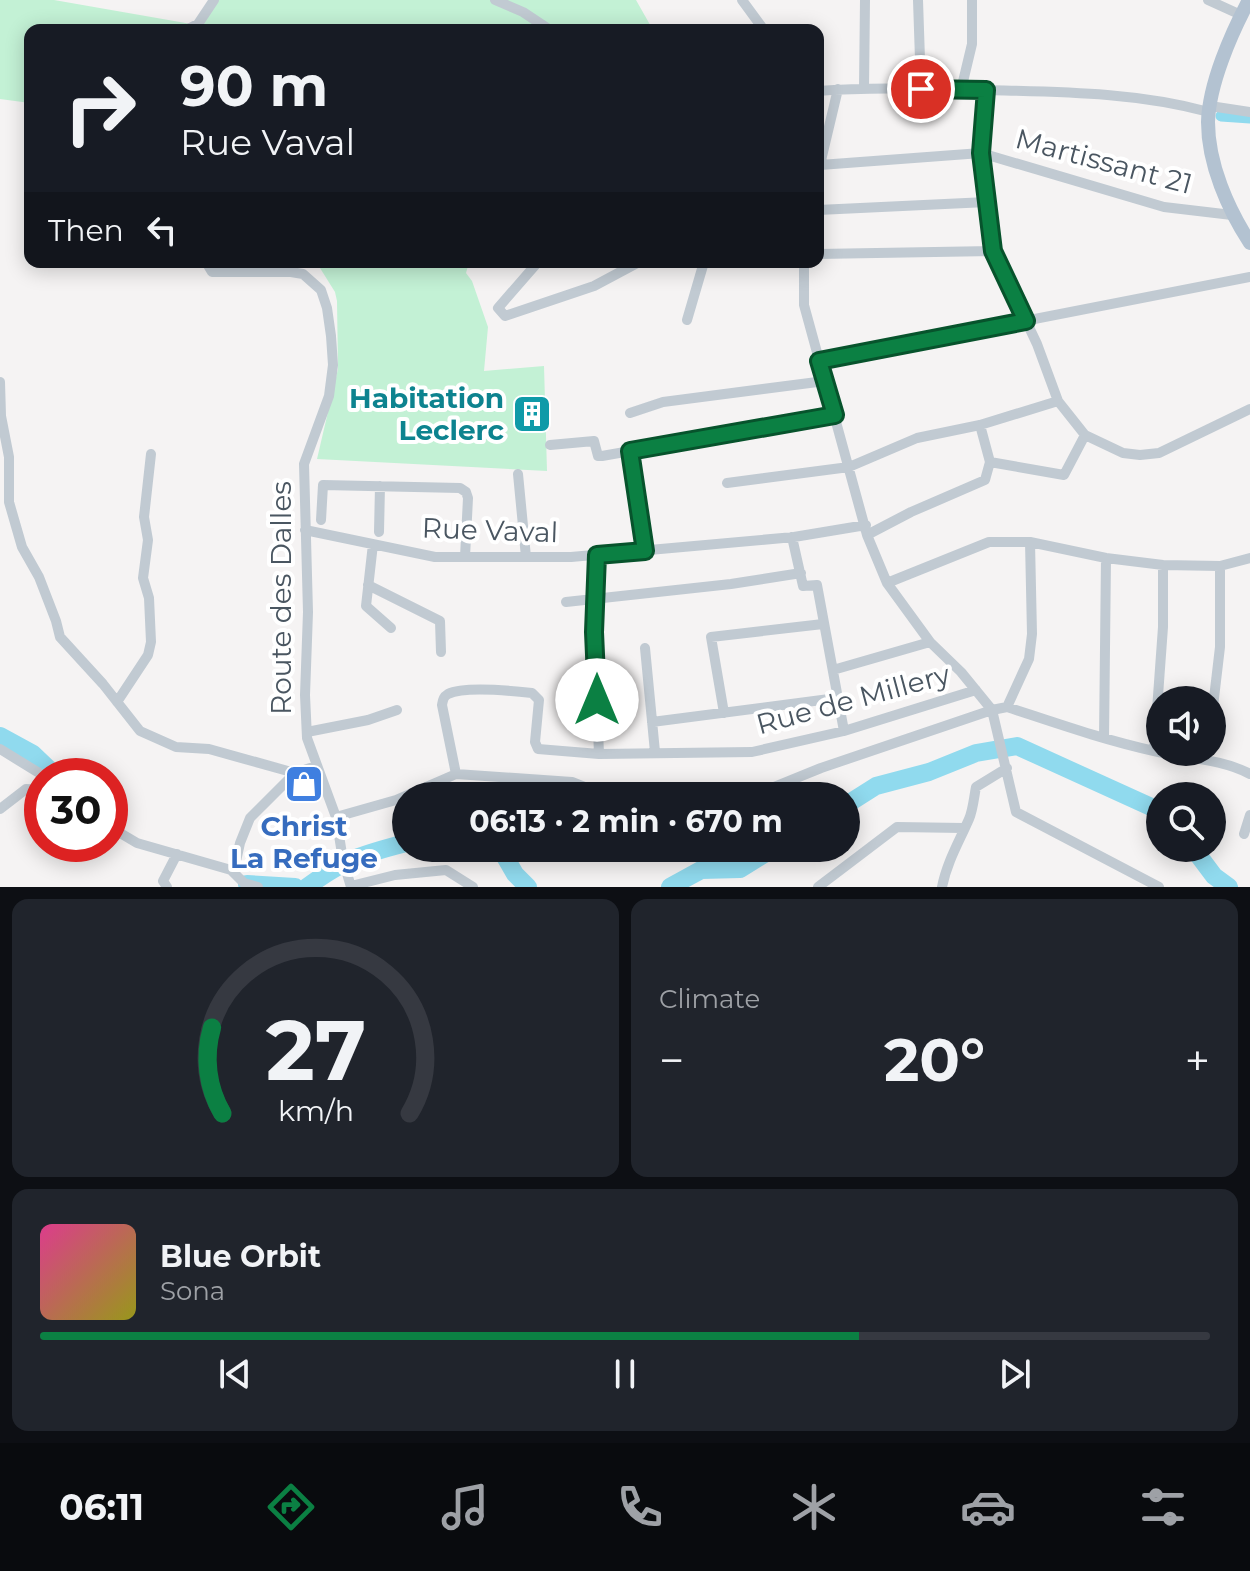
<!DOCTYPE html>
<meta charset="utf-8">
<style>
:root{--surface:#171b24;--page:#20242c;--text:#f1f3f6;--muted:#9ea1a6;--line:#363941;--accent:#0b8043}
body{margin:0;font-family:Montserrat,sans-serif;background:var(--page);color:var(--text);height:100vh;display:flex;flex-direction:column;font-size:30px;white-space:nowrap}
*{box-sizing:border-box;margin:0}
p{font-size:26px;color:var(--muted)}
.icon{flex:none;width:44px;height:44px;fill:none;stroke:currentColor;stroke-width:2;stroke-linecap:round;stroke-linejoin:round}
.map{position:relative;height:887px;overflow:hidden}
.side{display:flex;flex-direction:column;gap:12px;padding:12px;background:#0d0f14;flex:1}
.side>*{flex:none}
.banner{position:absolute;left:24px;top:24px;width:800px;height:244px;border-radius:16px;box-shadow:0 4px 20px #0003;background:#171b24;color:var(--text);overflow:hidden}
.fabs{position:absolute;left:1146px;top:686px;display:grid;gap:16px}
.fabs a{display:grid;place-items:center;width:80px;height:80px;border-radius:50%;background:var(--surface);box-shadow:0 4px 20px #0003;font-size:40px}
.speed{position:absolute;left:24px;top:758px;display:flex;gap:16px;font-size:40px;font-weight:700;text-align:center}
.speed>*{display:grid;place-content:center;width:104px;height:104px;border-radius:50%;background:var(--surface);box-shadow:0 4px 20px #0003;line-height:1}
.speed .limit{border:12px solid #d22;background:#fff;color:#111}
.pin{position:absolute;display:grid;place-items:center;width:68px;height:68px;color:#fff;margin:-34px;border:4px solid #fff;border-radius:50%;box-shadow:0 2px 8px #0007}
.me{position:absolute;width:88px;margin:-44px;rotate:0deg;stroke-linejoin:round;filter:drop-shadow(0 0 6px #0008)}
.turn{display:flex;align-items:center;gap:28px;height:168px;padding:0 24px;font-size:36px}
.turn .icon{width:104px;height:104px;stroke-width:2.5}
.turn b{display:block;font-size:56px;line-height:68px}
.then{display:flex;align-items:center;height:76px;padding:0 24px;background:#0003;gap:16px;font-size:30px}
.big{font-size:60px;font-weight:700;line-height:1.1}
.side .tile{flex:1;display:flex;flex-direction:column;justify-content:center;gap:12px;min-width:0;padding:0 28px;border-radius:16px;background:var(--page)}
.side .dial{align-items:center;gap:0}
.dial svg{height:208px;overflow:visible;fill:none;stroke:var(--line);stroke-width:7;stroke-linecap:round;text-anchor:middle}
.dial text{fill:var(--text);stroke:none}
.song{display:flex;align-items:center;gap:24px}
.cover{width:96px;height:96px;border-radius:12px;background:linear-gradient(135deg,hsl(330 70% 55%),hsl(60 70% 35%))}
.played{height:8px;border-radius:4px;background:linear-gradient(90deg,var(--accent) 70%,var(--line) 70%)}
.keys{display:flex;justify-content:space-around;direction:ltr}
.heat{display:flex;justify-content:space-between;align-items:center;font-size:44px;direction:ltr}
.side .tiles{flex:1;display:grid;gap:12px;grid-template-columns:1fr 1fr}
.tile:last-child{grid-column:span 2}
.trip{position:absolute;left:392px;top:782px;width:468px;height:80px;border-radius:40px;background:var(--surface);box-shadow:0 4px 20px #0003;font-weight:700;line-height:80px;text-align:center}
.dock{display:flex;height:128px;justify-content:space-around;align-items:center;background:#090b0e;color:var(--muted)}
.dock .icon{width:56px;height:56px}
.dock .active{color:var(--accent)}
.dock b{font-size:36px;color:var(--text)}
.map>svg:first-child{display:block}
</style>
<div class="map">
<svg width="1250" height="887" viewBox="0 0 1250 887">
<rect width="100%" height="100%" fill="#f5f3f3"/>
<path fill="#c3f1d5" d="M 0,0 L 54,0 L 197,25 L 211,0 L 636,0 L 653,30 L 30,30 L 30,103 L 0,99 Z
M 263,262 L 469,262 L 466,273 L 472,281 L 488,327 L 484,371 L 544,366 L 547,471 L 317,459 L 338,369 L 337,301 L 335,292 L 320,268 Z"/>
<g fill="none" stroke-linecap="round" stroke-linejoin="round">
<path stroke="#90daee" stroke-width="11" d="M 1221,116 L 1250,118"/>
<path stroke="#90daee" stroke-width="18" d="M 0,736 L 33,754 L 56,776
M 846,805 L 876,786 L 929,772 L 976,753 L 1017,746 L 1160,811
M 500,848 L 515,874 L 528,887
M 1193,848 L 1214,876 L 1229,887
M 247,884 L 295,887
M 307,887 C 343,860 363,854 406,843
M 670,887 L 701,870 L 740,869 L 774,848"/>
<path stroke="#c1cad2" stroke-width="10" d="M 495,0 L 523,12 L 550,30
M 742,0 L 764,30
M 918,0 L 921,89
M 1208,0 L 1241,15
M 186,30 L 198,24 L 214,0
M 864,88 L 865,0
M 961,90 L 972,44 L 972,0
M 986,90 L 981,153 L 993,251 L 1037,344 L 1058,401 L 1085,435 L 1123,453 L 1140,455 L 1159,453 L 1250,409
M 818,91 C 873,87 929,89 984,90 C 1060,92 1135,92 1209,112
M 1210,106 L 1250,112
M 820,165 L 981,153 L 1164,207 L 1232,215
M 818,173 L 838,89
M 818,210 L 987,202
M 818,254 L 993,251
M 206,262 L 212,272 L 291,272 L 303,274 L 321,290 L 327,308 L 331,336 L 333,365 L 329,396 L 304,464 L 308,612 L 305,695 L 307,738 L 336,817 L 343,860 L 351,887
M 538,262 L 498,308 L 505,316 L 594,286 L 639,262
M 804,262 L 804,305 L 867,535 L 887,583 L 930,642 L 961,672 L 992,710 L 1007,707 C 1056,723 1104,740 1154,751 C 1185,758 1222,759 1250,774
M 687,320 L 704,262
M 819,361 L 1250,277
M 0,382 L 1,416 L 9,457 L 9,502 L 22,547 L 39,577 L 56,621 L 60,637 L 103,684 L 140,731 L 176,747 L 209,749 L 295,773
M 630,413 L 663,402 L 825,381
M 980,425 L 990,462 L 1064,475 L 1085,435
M 550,445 L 594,441 L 598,456 L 602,456 L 835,415
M 630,451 L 645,551
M 518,474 L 526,557
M 727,483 L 849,467 L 917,438 L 980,425 L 1058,401
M 321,520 L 323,485 L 460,488 L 466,492 L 468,498 L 465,557
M 305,530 L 435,557 L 571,557 L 794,537 L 866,525
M 379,532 L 380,486
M 867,535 L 911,512 L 985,480 L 990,462
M 792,537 L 803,586 L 817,585 L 844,731
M 373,544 L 366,606 L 391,628
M 597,555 L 594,632 L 599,754
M 887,583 L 989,542 L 1030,542 L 1106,558 L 1163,565 L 1220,566 L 1250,558
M 368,585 L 440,621 L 441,652
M 566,602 L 731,584 L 801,573
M 645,648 L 655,752
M 833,670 L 930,642
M 117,702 L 148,655 L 151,642 L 149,598 L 143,578 L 148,540 L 144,517 L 151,454
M 1007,707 L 1029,659 L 1032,634 L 1030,542
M 724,713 L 711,637 L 823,624
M 1212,715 L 1220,647 L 1220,566
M 652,722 L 837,698
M 307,732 L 368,720 L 397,710
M 1104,738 L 1106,558
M 0,749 L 44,776
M 1154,751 L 1163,627 L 1163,565
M 456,774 L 442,705 C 443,700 443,697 448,694 C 464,686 514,691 532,693 L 539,700 L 535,742 L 538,749 L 599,754 L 752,752 L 844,731 L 976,690
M 752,796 L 821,768 L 992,710 L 1016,812 L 1159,887
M 0,809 L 26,789 L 42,790
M 336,817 L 396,800 L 456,774 L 572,782 L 607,796
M 110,827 L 137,843 L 231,870 L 235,866 L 240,843 L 250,818 L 295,773 L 316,766
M 1244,834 L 1250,815
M 231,870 L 244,883 L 258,887
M 351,886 L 395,875 L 446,870 L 473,887
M 167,887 L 163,881 L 177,854
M 818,887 L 897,827 L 963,828
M 942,887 C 947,862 959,842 969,819 C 973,810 974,797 976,787 L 1007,768"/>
<path stroke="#b3c2d1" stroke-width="14" d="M 1249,0 C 1231,34 1209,84 1208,122 C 1208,164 1228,209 1250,243"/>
</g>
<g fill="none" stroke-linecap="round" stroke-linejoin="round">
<defs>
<path id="route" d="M 597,700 L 594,632 L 597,555 L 645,551 L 630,451 L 835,415 L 819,361 L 1026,321 L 993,251 L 981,153 L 986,90 L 921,89"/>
</defs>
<use href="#route" stroke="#07532c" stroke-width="20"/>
<use href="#route" stroke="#0b8043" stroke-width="14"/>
</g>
<defs>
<symbol id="building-square" viewBox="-11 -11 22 22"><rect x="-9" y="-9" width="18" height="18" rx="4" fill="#0f9aa8" stroke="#fff"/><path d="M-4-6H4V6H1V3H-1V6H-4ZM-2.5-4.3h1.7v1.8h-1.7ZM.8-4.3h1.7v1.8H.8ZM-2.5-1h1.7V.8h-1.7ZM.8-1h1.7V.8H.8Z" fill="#fff"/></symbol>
<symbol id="shop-square" viewBox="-11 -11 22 22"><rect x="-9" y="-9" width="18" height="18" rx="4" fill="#3f7fe0" stroke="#fff"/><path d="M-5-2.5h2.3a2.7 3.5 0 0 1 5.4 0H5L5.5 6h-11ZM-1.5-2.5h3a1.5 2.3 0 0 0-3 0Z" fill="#fff"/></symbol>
</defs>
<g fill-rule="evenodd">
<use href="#building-square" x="510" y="392" width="44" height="44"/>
<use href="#shop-square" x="282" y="762" width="44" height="44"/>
</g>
<g text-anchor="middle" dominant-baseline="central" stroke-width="8" stroke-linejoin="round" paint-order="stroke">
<g font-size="28" fill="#4a5661" stroke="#fff">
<text transform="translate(1104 161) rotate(15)">Martissant 21</text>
<text transform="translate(490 530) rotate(2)">Rue Vaval</text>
<text transform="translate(281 598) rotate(-90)">Route des Dalles</text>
<text transform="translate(853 699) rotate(-15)">Rue de Millery</text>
</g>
<g font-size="28" font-weight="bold" fill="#0d838f" stroke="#fff" text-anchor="end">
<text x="504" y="398">Habitation<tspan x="504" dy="32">Leclerc</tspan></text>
</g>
<g font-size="28" font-weight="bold" fill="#366cbe" stroke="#fff">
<text x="304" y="826">Christ<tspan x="304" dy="32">La Refuge</tspan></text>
</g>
</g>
</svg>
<div class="fabs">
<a><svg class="icon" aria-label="sound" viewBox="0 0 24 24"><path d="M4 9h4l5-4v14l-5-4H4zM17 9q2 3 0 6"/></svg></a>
<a><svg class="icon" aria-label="search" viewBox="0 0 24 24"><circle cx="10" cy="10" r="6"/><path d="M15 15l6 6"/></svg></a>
</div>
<div class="speed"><div class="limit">30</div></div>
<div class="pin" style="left:921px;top:89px;background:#d93025"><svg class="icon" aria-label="arrive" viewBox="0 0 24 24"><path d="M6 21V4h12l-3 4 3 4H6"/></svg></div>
<svg class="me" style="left:597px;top:700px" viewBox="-20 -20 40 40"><circle r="19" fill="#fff"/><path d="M0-13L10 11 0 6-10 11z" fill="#0b8043"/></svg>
<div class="trip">06:13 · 2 min · 670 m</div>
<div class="banner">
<div class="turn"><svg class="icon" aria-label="right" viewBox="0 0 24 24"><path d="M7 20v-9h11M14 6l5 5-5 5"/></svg><div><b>90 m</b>Rue Vaval</div></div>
<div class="then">Then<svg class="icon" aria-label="left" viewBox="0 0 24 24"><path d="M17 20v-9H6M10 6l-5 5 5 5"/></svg></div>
</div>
</div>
<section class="side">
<div class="tiles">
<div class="tile dial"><svg viewBox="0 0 100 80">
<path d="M14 69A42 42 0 1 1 86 69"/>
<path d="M14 69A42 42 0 0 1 10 36" stroke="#0b8043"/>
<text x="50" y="56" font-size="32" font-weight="700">27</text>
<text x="50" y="72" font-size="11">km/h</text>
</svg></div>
<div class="tile"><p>Climate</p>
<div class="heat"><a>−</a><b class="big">20°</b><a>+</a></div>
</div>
<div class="tile">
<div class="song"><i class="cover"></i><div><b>Blue Orbit</b><p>Sona</p></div></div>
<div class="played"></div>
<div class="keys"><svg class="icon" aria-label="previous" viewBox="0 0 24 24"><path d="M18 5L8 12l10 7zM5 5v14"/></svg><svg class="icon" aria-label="pause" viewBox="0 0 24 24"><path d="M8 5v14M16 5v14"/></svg><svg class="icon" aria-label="next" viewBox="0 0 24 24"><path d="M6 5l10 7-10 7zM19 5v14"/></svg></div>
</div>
</div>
</section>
<nav class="dock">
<b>06:11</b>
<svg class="icon active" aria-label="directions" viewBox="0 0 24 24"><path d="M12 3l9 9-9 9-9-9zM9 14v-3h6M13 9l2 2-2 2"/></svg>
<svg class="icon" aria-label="music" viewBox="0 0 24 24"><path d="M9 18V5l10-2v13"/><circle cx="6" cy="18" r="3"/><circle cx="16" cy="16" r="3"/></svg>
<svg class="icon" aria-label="phone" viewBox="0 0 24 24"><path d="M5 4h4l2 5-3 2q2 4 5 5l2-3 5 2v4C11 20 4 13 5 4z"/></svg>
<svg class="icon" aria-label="climate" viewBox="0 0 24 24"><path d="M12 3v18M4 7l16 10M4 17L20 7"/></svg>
<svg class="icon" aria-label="car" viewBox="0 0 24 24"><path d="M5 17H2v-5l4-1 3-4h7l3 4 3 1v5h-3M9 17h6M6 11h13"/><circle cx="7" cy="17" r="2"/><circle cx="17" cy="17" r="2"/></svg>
<svg class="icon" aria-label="filters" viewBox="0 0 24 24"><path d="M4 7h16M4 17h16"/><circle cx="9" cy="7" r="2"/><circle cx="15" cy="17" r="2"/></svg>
</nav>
